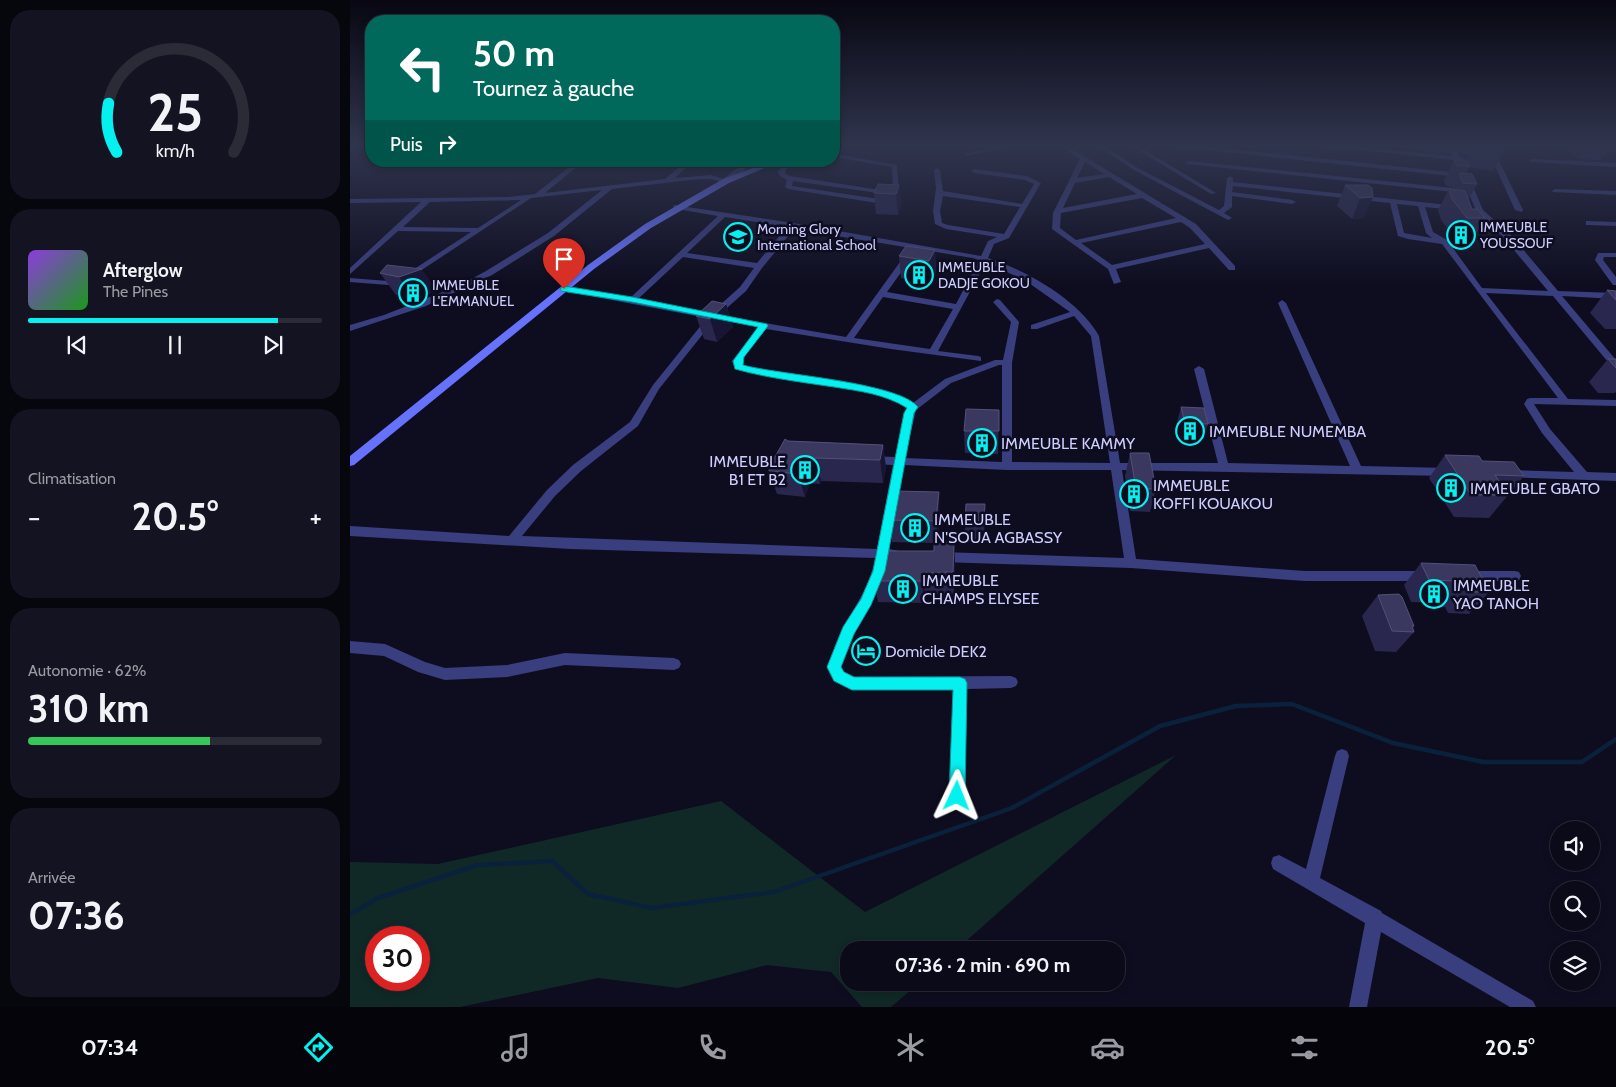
<!DOCTYPE html>
<html lang="fr">
<meta charset="utf-8">
<style>
:root{--surface:#0a0a18;--page:#131321;--text:#f1f3f6;--muted:#999aa2;--line:#2a2b37;--accent:#05f1f0}
body{margin:0;font-family:Cabin,sans-serif;background:var(--page);color:var(--text);height:100vh;display:flex;flex-direction:column;font-size:19px;white-space:nowrap}
*{box-sizing:border-box;margin:0}
p{font-size:16px;color:var(--muted)}
.icon{flex:none;width:28px;height:28px;fill:none;stroke:currentColor;stroke-width:2;stroke-linecap:round;stroke-linejoin:round}
.map{position:relative;flex:1;overflow:hidden}
.drawer{display:flex;flex-direction:column;gap:10px;padding:10px;background:#06060d;width:350px}
.drawer>*{flex:none}
.guide{position:absolute;left:15px;top:15px;width:475px;height:152px;border-radius:20px;box-shadow:0 2px 8px #0003,0 0 0 1px var(--line);background:#00695c;color:#fff;overflow:hidden}
.controls{position:absolute;left:1200px;top:821px;display:grid;gap:10px}
.controls a{display:grid;place-items:center;width:50px;height:50px;border-radius:50%;background:var(--surface);box-shadow:0 2px 8px #0003,0 0 0 1px var(--line);font-size:25px}
.speed{position:absolute;left:15px;top:926px;display:flex;gap:10px;font-size:25px;font-weight:700;text-align:center}
.speed>*{display:grid;place-content:center;width:65px;height:65px;border-radius:50%;background:var(--surface);box-shadow:0 2px 8px #0003,0 0 0 1px var(--line);line-height:1}
.speed .limit{border:8px solid #d22;background:#fff;color:#111}
.pin{position:absolute;display:grid;place-items:center;width:42px;height:42px;color:#fff;margin:-51px -21px;border-radius:50% 50% 50% 0;rotate:-45deg;box-shadow:0 0 5px #0007}
.pin .icon{rotate:45deg}
.me{position:absolute;width:55px;margin:-28px;rotate:2deg;stroke-linejoin:round;filter:drop-shadow(0 0 4px #0008)}
.turn{display:flex;align-items:center;gap:18px;height:105px;padding:0 25px;font-size:22px}
.turn .icon{width:65px;height:65px;stroke-width:2.5}
.turn b{display:block;font-size:35px;line-height:42px}
.then{display:flex;align-items:center;height:48px;padding:0 25px;background:#0003;gap:10px;font-size:19px}
.big{font-size:38px;font-weight:800;line-height:1.1}
.drawer .widget{flex:1;display:flex;flex-direction:column;justify-content:center;gap:8px;min-width:0;padding:0 18px;border-radius:20px;background:var(--page)}
.drawer .dial{align-items:center;gap:0}
.dial svg{height:130px;overflow:visible;fill:none;stroke:var(--line);stroke-width:7;stroke-linecap:round;text-anchor:middle}
.dial text{fill:var(--text);stroke:none}
.song{display:flex;align-items:center;gap:15px}
.cover{width:60px;height:60px;border-radius:8px;background:linear-gradient(135deg,hsl(270 70% 55%),hsl(120 70% 35%))}
.played{height:5px;border-radius:2px;background:linear-gradient(90deg,var(--accent) 85%,var(--line) 85%)}
.keys{display:flex;justify-content:space-around;direction:ltr}
.heat{display:flex;justify-content:space-between;align-items:center;font-size:28px;direction:ltr}
.charge{height:8px;border-radius:4px;background:linear-gradient(90deg,#34c759 62%,var(--line) 0)}
.trip{position:absolute;left:490px;top:941px;width:285px;height:50px;border-radius:20px;background:var(--surface);box-shadow:0 2px 8px #0003,0 0 0 1px var(--line);font-weight:800;line-height:50px;text-align:center}
.dock{display:flex;height:80px;justify-content:space-around;align-items:center;background:#04040a;color:var(--muted)}
.dock .icon{width:35px;height:35px}
.dock .selected{color:var(--accent)}
.dock b{font-size:22px;color:var(--text)}
main{display:flex;flex:1;min-height:0}
.map>svg:first-child{display:block}
</style>
<main>
<section class="drawer">
<div class="widget dial"><svg viewBox="0 0 100 80">
<path d="M14 69A42 42 0 1 1 86 69"/>
<path d="M14 69A42 42 0 0 1 9 39" stroke="#05f1f0"/>
<text x="50" y="56" font-size="32" font-weight="700">25</text>
<text x="50" y="72" font-size="11">km/h</text>
</svg></div>
<div class="widget">
<div class="song"><i class="cover"></i><div><b>Afterglow</b><p>The Pines</p></div></div>
<div class="played"></div>
<div class="keys"><svg class="icon" aria-label="previous" viewBox="0 0 24 24"><path d="M18 5L8 12l10 7zM5 5v14"/></svg><svg class="icon" aria-label="pause" viewBox="0 0 24 24"><path d="M8 5v14M16 5v14"/></svg><svg class="icon" aria-label="next" viewBox="0 0 24 24"><path d="M6 5l10 7-10 7zM19 5v14"/></svg></div>
</div>
<div class="widget"><p>Climatisation</p>
<div class="heat"><a>−</a><b class="big">20.5°</b><a>+</a></div>
</div>
<div class="widget"><p>Autonomie · 62%</p><b class="big">310 km</b><div class="charge"></div></div>
<div class="widget"><p>Arrivée</p><b class="big">07:36</b></div>
</section>
<div class="map">
<svg width="1266" height="1007" viewBox="0 0 1266 1007">
<rect width="100%" height="100%" fill="#0e0d20"/>
<path fill="#102926" fill-rule="evenodd" d="M 826,755 L 606,950 L 499,950 L 499,982 L 569,983 L 541,1007 L 512,1007 L 481,972 L 417,965 L 328,988 L 248,978 L 110,1007 L 0,1007 L 0,862 L 88,864 L 371,801 L 515,912 ZM 26,938 L 69,938 L 69,980 L 26,980 Z"/>
<g fill="none" stroke-linecap="round" stroke-linejoin="round">
<path stroke="#0a213c" stroke-width="4.5" d="M 0,914 L 28,898 L 128,865 L 202,861 L 238,894 L 302,908 L 424,892 L 662,808 L 810,726 L 886,706 L 942,704 L 1043,743 L 1133,762 L 1232,762 L 1266,739"/>
<path fill="#393e7e" fill-rule="evenodd" d="M 658,144 L 670,144 L 617,156 L 614,154 Z
M 707,144 L 714,144 L 846,224 L 885,266 L 885,270 L 879,270 L 859,248 L 766,269 L 771,282 L 764,284 L 758,269 L 702,229 L 703,213 L 730,159 ZM 735,162 L 754,174 L 727,178 ZM 759,177 L 787,194 L 713,208 L 725,183 ZM 792,198 L 826,218 L 726,240 L 710,228 L 711,213 ZM 831,222 L 840,228 L 855,244 L 762,265 L 731,243 Z
M 744,144 L 751,144 L 788,168 L 869,210 L 874,206 L 877,178 L 880,176 L 883,178 L 883,182 L 1108,206 L 1109,208 L 1105,210 L 1075,207 L 1083,232 L 1097,240 L 1132,288 L 1198,291 L 1154,238 L 1127,213 L 1112,177 L 816,146 L 813,144 L 834,144 L 1110,173 L 1105,160 L 968,146 L 965,144 L 986,144 L 1103,156 L 1098,144 L 1104,144 L 1110,157 L 1116,159 L 1112,161 L 1133,210 L 1160,234 L 1208,291 L 1266,293 L 1266,299 L 1212,296 L 1266,360 L 1266,369 L 1263,368 L 1203,296 L 1136,293 L 1218,399 L 1266,400 L 1266,406 L 1184,404 L 1200,429 L 1237,472 L 1266,473 L 1266,481 L 1155,477 L 1154,474 L 1155,471 L 1159,470 L 1224,472 L 1192,433 L 1174,404 L 1177,399 L 1180,398 L 1208,398 L 1092,244 L 1058,239 L 1048,236 L 1040,203 L 883,186 L 882,192 L 942,200 L 946,202 L 942,204 L 882,196 L 882,207 L 874,213 L 882,218 L 878,220 L 784,170 ZM 1047,204 L 1068,206 L 1076,233 L 1082,238 L 1054,233 Z
M 778,144 L 785,144 L 866,193 L 861,194 Z
M 1135,144 L 1141,144 L 1173,210 L 1172,212 L 1165,210 Z
M 492,155 L 547,165 L 549,196 L 443,181 L 442,186 L 543,201 L 543,205 L 540,205 L 438,189 L 435,187 L 437,180 L 429,175 L 428,171 C 435,163 445,161 455,161 L 436,169 L 435,174 L 440,176 L 543,192 L 542,167 L 490,158 L 490,156 Z
M 1183,159 L 1266,163 L 1266,167 L 1181,162 L 1180,161 Z
M 227,161 L 234,161 L 195,193 L 315,179 L 336,161 L 343,161 L 325,178 L 361,175 L 379,181 L 376,183 L 361,179 L 349,179 L 262,189 L 204,236 L 142,275 L 76,306 L 0,331 L 0,325 L 34,315 L 100,289 L 69,288 L 66,288 L 66,284 L 110,285 L 136,271 L 198,233 L 252,190 L 181,198 L 58,279 L 55,279 L 55,275 L 121,232 L 48,231 L 0,274 L 0,268 L 71,202 L 0,203 L 0,199 L 157,197 L 185,194 ZM 171,200 L 128,228 L 53,227 L 80,202 Z
M 839,161 L 1113,189 L 1116,191 L 1113,193 L 837,164 L 837,162 Z
M 587,168 L 590,170 L 593,191 L 672,204 L 684,184 L 675,180 L 624,173 L 621,171 L 624,169 L 677,176 L 691,183 L 659,238 L 644,244 L 638,258 C 676,270 729,300 749,336 L 770,463 L 868,463 L 844,369 L 849,366 L 854,369 L 878,463 L 1000,466 L 928,303 L 932,300 L 936,303 L 1011,466 L 1098,468 L 1103,472 L 1098,476 L 772,470 L 786,559 L 955,571 L 1074,571 L 1078,572 L 1080,576 L 1078,580 L 1074,581 L 955,581 L 781,568 L 591,562 L 587,560 L 585,557 L 587,554 L 591,552 L 774,558 L 761,470 L 657,470 L 554,465 L 539,549 L 549,551 L 551,554 L 549,557 L 537,559 L 535,571 L 523,601 L 504,633 L 491,667 L 494,672 L 503,677 L 661,676 L 666,678 L 668,682 L 666,686 L 661,688 L 617,689 L 615,796 L 612,801 L 607,804 L 602,801 L 599,796 L 603,689 L 502,689 L 484,680 L 477,667 C 483,654 487,639 494,626 C 507,603 520,586 525,558 L 220,549 L 0,536 L 0,526 L 159,536 L 197,490 L 223,465 L 280,422 L 303,385 L 357,318 L 214,291 L 210,289 L 214,287 L 280,298 L 368,216 L 327,209 L 323,207 L 324,205 L 443,223 L 631,256 L 638,241 L 647,237 L 596,229 L 585,224 L 583,211 L 586,188 L 584,170 ZM 593,196 L 670,207 L 654,234 L 598,225 L 592,223 L 590,211 ZM 375,217 L 437,227 L 407,263 L 337,253 ZM 444,229 L 623,258 L 629,260 L 606,304 L 537,292 L 562,257 L 555,255 L 496,337 L 369,315 L 396,291 L 412,268 ZM 333,257 L 404,268 L 390,287 L 361,313 L 288,299 ZM 636,262 L 676,281 L 720,312 L 681,325 L 681,329 L 687,329 L 724,316 L 741,336 L 760,463 L 662,462 L 662,363 L 669,322 L 650,300 L 647,299 L 643,302 L 661,322 L 653,360 L 645,360 L 595,379 L 563,403 C 518,377 444,377 392,365 L 392,361 L 394,357 L 416,329 L 541,349 L 631,361 L 631,357 L 628,356 L 588,351 ZM 533,297 L 603,309 L 580,349 L 504,338 ZM 365,319 L 408,327 L 382,361 L 385,369 L 517,392 L 548,402 L 557,408 L 545,457 L 519,456 L 514,460 L 519,464 L 543,465 L 527,549 L 172,536 L 205,496 L 231,471 L 288,426 L 309,389 ZM 649,365 L 652,365 L 652,462 L 555,458 L 566,410 L 601,383 Z
M 1205,189 L 1266,191 L 1266,195 L 1203,192 L 1202,191 Z
M 1236,221 L 1266,222 L 1266,226 L 1239,225 L 1236,225 Z
M 1248,253 L 1266,253 L 1266,257 L 1254,257 L 1253,260 L 1266,277 L 1266,285 L 1263,285 L 1245,260 Z
M 0,278 L 51,282 L 55,284 L 51,286 L 0,282 Z
M 1115,571 L 1165,571 L 1169,572 L 1171,576 L 1169,580 L 1165,581 L 1115,581 L 1111,580 L 1109,576 L 1111,572 Z
M 0,641 L 35,644 L 75,662 L 95,668 L 157,665 L 215,653 L 324,658 L 329,660 L 331,664 L 329,668 L 324,670 L 215,665 L 157,677 L 95,680 L 68,672 L 34,656 L 0,653 Z
M 992,749 L 997,751 L 999,756 L 970,878 L 1031,911 L 1032,913 L 1183,1001 L 1186,1007 L 1160,1007 L 1031,932 L 1017,1007 L 999,1007 L 1015,923 L 923,869 L 921,863 L 923,857 L 929,855 L 956,869 L 985,756 L 987,751 Z"/>
<path fill="#393e7e" fill-rule="evenodd" d="M 397,161 L 405,161 L 379,183 L 373,183 L 373,179 Z"/>
<path fill="#6672fc" fill-rule="evenodd" d="M 484,144 L 496,144 L 484,148 Z
M 421,161 L 431,161 L 379,183 L 301,228 L 244,269 L 4,465 L 0,466 L 0,456 L 238,265 L 295,224 L 373,179 Z"/>
</g>
<path fill="#29274d" d="M 1059,144 L 1105,144 L 1100,154 L 1062,150 Z
M 1109,144 L 1140,144 L 1154,151 L 1143,171 L 1119,167 L 1116,174 L 1127,184 L 1118,200 L 1122,209 L 1135,218 L 1123,240 L 1106,239 L 1091,220 L 1088,210 L 1099,189 L 1101,190 L 1102,187 L 1096,186 L 1094,181 L 1104,160 L 1115,161 L 1118,155 L 1111,154 L 1108,147 Z
M 1223,144 L 1266,144 L 1266,152 L 1260,152 L 1257,150 L 1251,160 L 1229,159 L 1219,151 Z
M 549,185 L 551,206 L 548,215 L 526,214 L 524,193 Z
M 995,185 L 1018,185 L 1014,218 L 1002,219 L 987,206 Z
M 585,250 L 586,272 L 580,283 L 551,278 L 549,256 Z
M 37,265 L 87,291 L 64,299 L 46,295 L 30,273 Z
M 1257,290 L 1266,291 L 1266,329 L 1255,329 L 1240,313 Z
M 376,304 L 383,327 L 367,342 L 354,339 L 346,316 Z
M 1258,359 L 1266,359 L 1266,391 L 1265,393 L 1248,393 L 1239,382 Z
M 831,407 L 858,424 L 853,439 L 830,439 L 827,423 Z
M 649,410 L 648,454 L 615,453 L 614,431 Z
M 438,441 L 533,445 L 536,468 L 533,483 L 471,481 L 470,484 L 460,483 L 455,497 L 427,494 L 419,471 L 425,457 Z
M 780,453 L 806,489 L 800,512 L 780,511 L 775,476 Z
M 1095,455 L 1132,461 L 1174,476 L 1139,518 L 1104,517 L 1079,478 Z
M 635,504 L 634,543 L 615,543 L 615,521 Z
M 590,515 L 588,542 L 604,542 L 605,564 L 604,594 L 575,594 L 574,603 L 528,602 L 524,581 L 584,551 L 584,543 L 542,542 L 539,520 Z
M 1071,563 L 1139,592 L 1119,614 L 1098,613 L 1095,607 L 1090,607 L 1088,603 L 1061,602 L 1054,585 Z
M 1028,595 L 1064,626 L 1063,628 L 1064,632 L 1046,652 L 1025,651 L 1012,616 Z"/>
<path fill="#171533" d="M 549,185 L 551,206 L 548,215 L 546,194 Z
M 1023,197 L 1014,218 L 1002,219 L 1010,198 Z
M 585,250 L 586,272 L 580,283 L 579,261 Z
M 72,269 L 87,291 L 64,299 L 49,277 Z
M 376,304 L 383,327 L 367,342 L 360,319 Z
M 533,445 L 536,468 L 533,483 L 530,460 Z
M 465,458 L 471,481 L 470,484 L 464,461 Z
M 453,460 L 460,483 L 455,497 L 448,474 Z
M 589,492 L 590,515 L 588,543 L 586,521 Z
M 604,542 L 605,564 L 604,594 L 603,572 Z
M 572,573 L 575,594 L 574,603 L 572,581 Z"/>
<path fill="#3b3860" stroke="#525079" d="M 1125,144 L 1140,144 L 1152,145 L 1154,151 L 1126,147 Z
M 1104,160 L 1117,161 L 1119,167 L 1106,165 Z
M 1109,173 L 1122,174 L 1127,184 L 1113,183 Z
M 528,184 L 549,185 L 546,194 L 524,193 Z
M 995,185 L 1018,185 L 1022,188 L 1023,197 L 1010,198 Z
M 1099,189 L 1115,191 L 1122,209 L 1127,209 L 1135,218 L 1117,218 L 1102,199 Z
M 556,246 L 585,250 L 579,261 L 549,256 Z
M 37,265 L 72,269 L 49,277 L 30,273 Z
M 1257,290 L 1266,291 L 1266,300 Z
M 362,301 L 376,304 L 360,319 L 346,316 Z
M 1258,359 L 1266,359 L 1266,368 Z
M 831,407 L 854,408 L 858,424 L 835,423 Z
M 616,409 L 649,410 L 649,431 L 614,431 Z
M 435,439 L 438,441 L 533,445 L 530,460 L 465,458 L 464,461 L 453,460 L 448,474 L 419,471 L 421,459 L 425,457 Z
M 780,453 L 799,453 L 806,489 L 786,489 Z
M 1095,455 L 1129,456 L 1132,461 L 1164,462 L 1174,476 L 1145,475 L 1158,495 L 1121,495 Z
M 544,491 L 589,492 L 586,521 L 539,520 Z
M 616,504 L 635,504 L 634,521 L 615,521 Z
M 584,542 L 604,542 L 603,572 L 572,573 L 572,581 L 524,581 L 526,567 L 533,551 L 584,551 Z
M 1071,563 L 1125,565 L 1139,592 L 1117,592 L 1114,586 L 1109,585 L 1107,581 L 1079,580 Z
M 1049,594 L 1052,597 L 1064,626 L 1062,626 L 1064,632 L 1042,631 L 1028,595 Z"/>
<linearGradient id="sky" x2="0" y2="1"><stop stop-color="#080712"/><stop offset="0.51" stop-color="#30354e"/><stop offset="1" stop-color="#30354e" stop-opacity="0"/></linearGradient>
<rect width="1266" height="285" fill="url(#sky)"/>
<path fill="#05f1f0" stroke="#039d9c" d="M 214,286 L 282,297 L 417,324 L 418,326 L 394,357 L 393,365 C 429,375 548,382 568,407 L 564,413 L 535,571 L 521,605 L 504,634 L 491,667 L 494,672 L 504,677 L 610,677 L 615,679 L 617,683 L 615,796 L 612,802 L 607,804 L 602,802 L 599,796 L 603,690 L 502,690 L 484,681 L 477,667 L 493,627 L 511,599 L 523,571 L 554,413 L 557,408 C 535,394 509,391 484,387 C 451,382 417,378 385,369 L 383,361 L 408,327 L 282,302 L 211,291 L 210,289 Z"/>
<defs>
<symbol id="building-ring" viewBox="-11 -11 22 22"><circle r="9.5" fill="#0e0d20" stroke="#05f1f0" stroke-width="1.5"/><path d="M-4-6H4V6H1V3H-1V6H-4ZM-2.5-4.3h1.7v1.8h-1.7ZM.8-4.3h1.7v1.8H.8ZM-2.5-1h1.7V.8h-1.7ZM.8-1h1.7V.8H.8Z" fill="#05f1f0"/></symbol>
<symbol id="school-ring" viewBox="-11 -11 22 22"><circle r="9.5" fill="#0e0d20" stroke="#05f1f0" stroke-width="1.5"/><path d="M0-5L7-2L0 1L-7-2ZM-4 1L0 2.5L4 1V4Q0 6-4 4Z" fill="#05f1f0"/></symbol>
<symbol id="hotel-ring" viewBox="-11 -11 22 22"><circle r="9.5" fill="#0e0d20" stroke="#05f1f0" stroke-width="1.5"/><path d="M-6-4.5h1.5V1H6V5H4.5V3h-9V5H-6ZM-4 0a1.8 1.8 0 1 1 3.6 0ZM.5 0V-2.5h3Q6-2.5 6 0Z" fill="#05f1f0"/></symbol>
</defs>
<g fill-rule="evenodd">
<use href="#building-ring" x="1095" y="219" width="32" height="32"/>
<use href="#school-ring" x="372" y="221" width="32" height="32"/>
<use href="#building-ring" x="553" y="259" width="32" height="32"/>
<use href="#building-ring" x="47" y="277" width="32" height="32"/>
<use href="#building-ring" x="824" y="415" width="32" height="32"/>
<use href="#building-ring" x="616" y="427" width="32" height="32"/>
<use href="#building-ring" x="439" y="454" width="32" height="32"/>
<use href="#building-ring" x="1085" y="472" width="32" height="32"/>
<use href="#building-ring" x="768" y="478" width="32" height="32"/>
<use href="#building-ring" x="549" y="512" width="32" height="32"/>
<use href="#building-ring" x="537" y="573" width="32" height="32"/>
<use href="#building-ring" x="1068" y="578" width="32" height="32"/>
<use href="#hotel-ring" x="500" y="635" width="32" height="32"/>
</g>
<g text-anchor="middle" dominant-baseline="central" stroke-width="5" stroke-linejoin="round" paint-order="stroke">
<g font-size="14" fill="#cdcdfe" stroke="#0e0d20" text-anchor="start">
<text x="1130" y="227">IMMEUBLE<tspan x="1130" dy="16">YOUSSOUF</tspan></text>
<text x="407" y="229">Morning Glory<tspan x="407" dy="16">International School</tspan></text>
<text x="588" y="267">IMMEUBLE<tspan x="588" dy="16">DADJE GOKOU</tspan></text>
<text x="82" y="285">IMMEUBLE<tspan x="82" dy="16">L'EMMANUEL</tspan></text>
</g>
<g font-size="16" fill="#cdcdfe" stroke="#0e0d20" text-anchor="start">
<text x="859" y="431">IMMEUBLE NUMEMBA</text>
<text x="651" y="443">IMMEUBLE KAMMY</text>
<text x="436" y="461" text-anchor="end">IMMEUBLE<tspan x="436" dy="18">B1 ET B2</tspan></text>
<text x="803" y="485">IMMEUBLE<tspan x="803" dy="18">KOFFI KOUAKOU</tspan></text>
<text x="1120" y="488">IMMEUBLE GBATO</text>
<text x="584" y="519">IMMEUBLE<tspan x="584" dy="18">N'SOUA AGBASSY</tspan></text>
<text x="572" y="580">IMMEUBLE<tspan x="572" dy="18">CHAMPS ELYSEE</tspan></text>
<text x="1103" y="585">IMMEUBLE<tspan x="1103" dy="18">YAO TANOH</tspan></text>
<text x="535" y="651">Domicile DEK2</text>
</g>
</g>
</svg>
<div class="controls">
<a><svg class="icon" aria-label="sound" viewBox="0 0 24 24"><path d="M4 9h4l5-4v14l-5-4H4zM17 9q2 3 0 6"/></svg></a>
<a><svg class="icon" aria-label="search" viewBox="0 0 24 24"><circle cx="10" cy="10" r="6"/><path d="M15 15l6 6"/></svg></a>
<a><svg class="icon" aria-label="layers" viewBox="0 0 24 24"><path d="M12 4l9 5-9 5-9-5zM3 14l9 5 9-5"/></svg></a>
</div>
<div class="speed"><div class="limit">30</div></div>
<div class="pin" style="left:214px;top:289px;background:#d93025"><svg class="icon" aria-label="arrive" viewBox="0 0 24 24"><path d="M6 21V4h12l-3 4 3 4H6"/></svg></div>
<svg class="me" style="left:607px;top:796px" viewBox="-20 -20 40 40"><path d="M0-17L14 15 0 8-14 15z" fill="#05f1f0" stroke="#fff" stroke-width="4"/></svg>
<div class="trip">07:36 · 2 min · 690 m</div>
<div class="guide">
<div class="turn"><svg class="icon" aria-label="left" viewBox="0 0 24 24"><path d="M17 20v-9H6M10 6l-5 5 5 5"/></svg><div><b>50 m</b>Tournez à gauche</div></div>
<div class="then">Puis<svg class="icon" aria-label="right" viewBox="0 0 24 24"><path d="M7 20v-9h11M14 6l5 5-5 5"/></svg></div>
</div>
</div>
</main>
<nav class="dock">
<b>07:34</b>
<svg class="icon selected" aria-label="directions" viewBox="0 0 24 24"><path d="M12 3l9 9-9 9-9-9zM9 14v-3h6M13 9l2 2-2 2"/></svg>
<svg class="icon" aria-label="music" viewBox="0 0 24 24"><path d="M9 18V5l10-2v13"/><circle cx="6" cy="18" r="3"/><circle cx="16" cy="16" r="3"/></svg>
<svg class="icon" aria-label="phone" viewBox="0 0 24 24"><path d="M5 4h4l2 5-3 2q2 4 5 5l2-3 5 2v4C11 20 4 13 5 4z"/></svg>
<svg class="icon" aria-label="climate" viewBox="0 0 24 24"><path d="M12 3v18M4 7l16 10M4 17L20 7"/></svg>
<svg class="icon" aria-label="car" viewBox="0 0 24 24"><path d="M5 17H2v-5l4-1 3-4h7l3 4 3 1v5h-3M9 17h6M6 11h13"/><circle cx="7" cy="17" r="2"/><circle cx="17" cy="17" r="2"/></svg>
<svg class="icon" aria-label="filters" viewBox="0 0 24 24"><path d="M4 7h16M4 17h16"/><circle cx="9" cy="7" r="2"/><circle cx="15" cy="17" r="2"/></svg>
<b>20.5°</b>
</nav>
